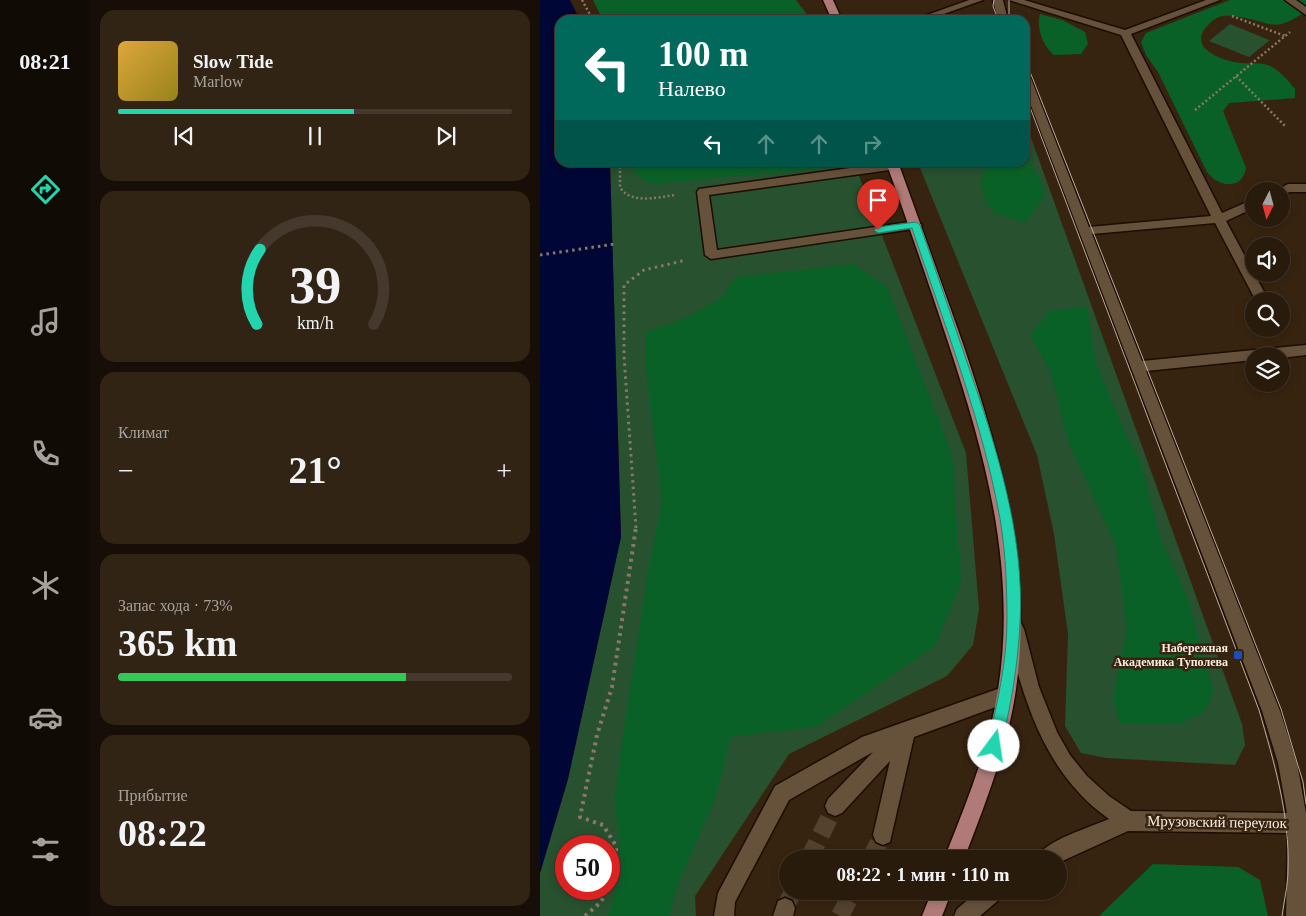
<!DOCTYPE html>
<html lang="ru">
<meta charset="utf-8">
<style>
:root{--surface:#291b0c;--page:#312415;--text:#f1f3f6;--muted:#a5a19d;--line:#45392d;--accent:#23d5af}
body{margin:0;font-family:Georgia,serif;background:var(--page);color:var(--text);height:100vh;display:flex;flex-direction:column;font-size:19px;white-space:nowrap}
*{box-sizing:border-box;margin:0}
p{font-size:16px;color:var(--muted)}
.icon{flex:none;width:28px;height:28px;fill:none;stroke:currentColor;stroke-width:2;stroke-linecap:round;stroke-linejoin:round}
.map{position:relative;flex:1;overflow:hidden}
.drawer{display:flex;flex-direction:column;gap:10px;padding:10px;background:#170f07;width:450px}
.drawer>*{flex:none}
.guide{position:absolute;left:15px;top:15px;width:475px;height:152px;border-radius:15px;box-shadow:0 2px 8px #0003,0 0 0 1px var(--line);background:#00695c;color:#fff;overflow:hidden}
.needle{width:32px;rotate:186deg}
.controls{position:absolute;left:705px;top:182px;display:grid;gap:10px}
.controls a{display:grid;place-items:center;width:45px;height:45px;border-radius:50%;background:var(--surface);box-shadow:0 2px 8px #0003,0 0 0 1px var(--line);font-size:25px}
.speed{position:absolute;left:15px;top:835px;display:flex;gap:10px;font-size:25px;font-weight:700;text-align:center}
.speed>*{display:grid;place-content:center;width:65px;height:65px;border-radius:50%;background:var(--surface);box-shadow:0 2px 8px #0003,0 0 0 1px var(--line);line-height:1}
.speed .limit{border:8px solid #d22;background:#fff;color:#111}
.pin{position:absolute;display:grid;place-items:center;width:42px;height:42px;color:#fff;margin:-51px -21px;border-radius:50% 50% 50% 0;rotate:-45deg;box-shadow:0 0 5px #0007}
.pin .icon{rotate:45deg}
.me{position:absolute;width:55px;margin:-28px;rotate:14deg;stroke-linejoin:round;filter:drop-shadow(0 0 4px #0008)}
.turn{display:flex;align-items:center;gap:18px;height:105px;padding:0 20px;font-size:22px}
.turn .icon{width:65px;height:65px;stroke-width:2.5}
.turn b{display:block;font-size:35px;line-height:42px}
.lanes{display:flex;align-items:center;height:48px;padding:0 20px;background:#0003;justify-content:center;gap:25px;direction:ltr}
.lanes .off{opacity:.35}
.big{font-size:38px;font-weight:700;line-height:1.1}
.drawer .card{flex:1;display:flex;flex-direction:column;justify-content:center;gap:8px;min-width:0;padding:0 18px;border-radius:15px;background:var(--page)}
.drawer .dial{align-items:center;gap:0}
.dial svg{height:130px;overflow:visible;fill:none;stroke:var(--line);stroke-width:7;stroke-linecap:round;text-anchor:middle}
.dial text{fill:var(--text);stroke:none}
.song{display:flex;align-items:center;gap:15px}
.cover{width:60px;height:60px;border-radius:8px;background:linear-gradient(135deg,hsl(40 70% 55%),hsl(50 70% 35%))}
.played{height:5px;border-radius:2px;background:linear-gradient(90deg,var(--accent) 60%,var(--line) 60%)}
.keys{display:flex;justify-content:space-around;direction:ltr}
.heat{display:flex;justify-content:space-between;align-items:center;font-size:28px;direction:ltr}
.charge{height:8px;border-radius:4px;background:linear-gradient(90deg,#34c759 73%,var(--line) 0)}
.trip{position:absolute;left:239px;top:850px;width:288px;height:50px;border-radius:25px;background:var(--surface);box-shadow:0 2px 8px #0003,0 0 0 1px var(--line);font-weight:700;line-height:50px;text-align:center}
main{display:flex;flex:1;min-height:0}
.tabs{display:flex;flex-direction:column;width:90px;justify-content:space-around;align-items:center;background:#100b05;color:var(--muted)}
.tabs .icon{width:35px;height:35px}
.tabs .active{color:var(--accent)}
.tabs b{font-size:22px;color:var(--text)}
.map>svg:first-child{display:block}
</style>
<main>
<nav class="tabs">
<b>08:21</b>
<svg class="icon active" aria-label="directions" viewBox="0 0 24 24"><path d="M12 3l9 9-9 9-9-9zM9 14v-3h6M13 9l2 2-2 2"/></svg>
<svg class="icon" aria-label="music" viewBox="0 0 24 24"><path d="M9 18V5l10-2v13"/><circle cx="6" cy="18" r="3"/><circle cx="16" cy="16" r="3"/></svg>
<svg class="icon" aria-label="phone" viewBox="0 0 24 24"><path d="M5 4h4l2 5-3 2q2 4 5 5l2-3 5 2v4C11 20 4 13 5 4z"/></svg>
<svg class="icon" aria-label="climate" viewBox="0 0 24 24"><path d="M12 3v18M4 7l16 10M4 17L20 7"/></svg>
<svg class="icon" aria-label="car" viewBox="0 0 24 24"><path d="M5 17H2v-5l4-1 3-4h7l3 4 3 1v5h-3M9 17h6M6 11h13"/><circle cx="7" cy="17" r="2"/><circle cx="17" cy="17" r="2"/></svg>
<svg class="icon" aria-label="filters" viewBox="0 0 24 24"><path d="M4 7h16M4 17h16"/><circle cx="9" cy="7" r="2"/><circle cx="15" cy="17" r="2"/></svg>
</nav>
<section class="drawer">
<div class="card">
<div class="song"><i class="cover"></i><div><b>Slow Tide</b><p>Marlow</p></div></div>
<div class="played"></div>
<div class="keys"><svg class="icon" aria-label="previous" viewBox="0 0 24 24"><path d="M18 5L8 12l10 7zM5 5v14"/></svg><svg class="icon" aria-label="pause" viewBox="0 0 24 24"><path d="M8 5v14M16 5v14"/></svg><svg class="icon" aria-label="next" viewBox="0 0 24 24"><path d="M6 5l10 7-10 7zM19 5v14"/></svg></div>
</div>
<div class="card dial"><svg viewBox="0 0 100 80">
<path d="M14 69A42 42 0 1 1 86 69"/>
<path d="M14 69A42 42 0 0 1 16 23" stroke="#23d5af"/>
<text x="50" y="56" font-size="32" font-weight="700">39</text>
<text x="50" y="72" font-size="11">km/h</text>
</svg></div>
<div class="card"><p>Климат</p>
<div class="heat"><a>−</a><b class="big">21°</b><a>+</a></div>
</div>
<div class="card"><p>Запас хода · 73%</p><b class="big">365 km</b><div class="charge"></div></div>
<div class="card"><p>Прибытие</p><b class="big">08:22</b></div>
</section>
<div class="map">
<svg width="766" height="916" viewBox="0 0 766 916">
<rect width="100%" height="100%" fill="#372410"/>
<path fill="#27512f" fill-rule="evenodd" d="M 690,24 L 729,40 L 730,40 L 709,57 L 669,41 Z
M 485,121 L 702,724 L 705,745 L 695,765 L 566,758 L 541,753 L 525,726 L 528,634 L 514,534 L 497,455 L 378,163 L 485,162 Z
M 70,163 L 314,163 L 426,453 L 439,609 L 433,645 L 407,676 L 249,754 L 155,896 L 156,916 L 0,916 L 0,873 L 28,779 L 81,537 ZM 26,846 L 69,846 L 69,889 L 26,889 Z"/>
<path fill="#0a6127" d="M 53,0 L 256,0 L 271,20 L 63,20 Z
M 690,0 L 766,0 L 766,11 C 730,37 728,18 691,16 C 682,15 676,17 670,23 C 645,46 678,60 700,63 C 709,64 722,62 730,66 C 741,72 748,80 755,89 L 755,98 L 689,103 L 683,111 L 706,168 C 702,191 678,187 667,172 L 618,72 L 606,55 L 601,42 L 606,33 Z
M 500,14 L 522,20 L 545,32 L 548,44 L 541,54 L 514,55 C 503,46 496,28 500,14 Z
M 485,152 L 504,188 L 503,199 L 485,223 L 455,213 L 446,203 L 440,182 L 448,163 L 485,162 Z
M 93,163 L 93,162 L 289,163 L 277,169 L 110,184 L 95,174 Z
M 314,264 L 347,287 L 412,454 L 421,583 L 395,646 L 276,727 L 191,737 L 176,797 L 138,884 L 129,916 L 68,916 L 82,874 L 75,802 L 80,754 L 108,572 L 122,501 L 106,369 L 105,333 L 148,317 L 182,297 L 196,277 Z
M 547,307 L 556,363 L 583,428 L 601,463 L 620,536 L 648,599 L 674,692 L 663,713 L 641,723 L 579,723 L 573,698 L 587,630 L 576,546 L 528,441 L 511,373 L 490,335 L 509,311 Z
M 613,864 L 698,867 L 720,880 L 728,916 L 559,916 Z"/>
<path fill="#000635" d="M 0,0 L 30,0 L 40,20 L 20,20 L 20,162 L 70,163 L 81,537 L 28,779 L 0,873 Z"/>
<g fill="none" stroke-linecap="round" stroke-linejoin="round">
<path stroke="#54422f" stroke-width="18" stroke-dasharray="18 9" stroke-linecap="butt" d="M 269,859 L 295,806
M 330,859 L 343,835
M 245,908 L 253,891
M 300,916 L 313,891"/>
<defs>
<path id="minor" d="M 429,0 L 443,0 L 387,20 L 373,20 Z
M 453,0 L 463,0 L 468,20 L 458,20 Z
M 469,0 L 484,0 L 585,30 L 666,0 L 680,0 L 591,34 L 682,213 L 714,199 L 714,208 L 686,221 L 729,301 L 716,301 L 675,223 L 552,234 L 602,361 L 766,345 L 766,355 L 741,358 L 714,356 L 714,360 L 606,371 L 740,711 L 757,763 L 766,813 L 766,916 L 746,916 L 748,833 L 588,831 L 518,863 L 518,859 L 496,859 C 503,841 551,827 569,819 C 505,774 484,702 466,629 L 469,623 L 475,621 L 481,623 L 484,629 L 499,687 L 517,732 L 530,755 L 547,776 L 569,796 L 591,811 L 747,813 L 738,763 L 722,711 L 485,90 L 485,73 L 490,76 L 549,227 L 671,216 L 581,35 Z
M 745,0 L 756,0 L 766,7 L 766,15 Z
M 353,162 L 359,166 L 357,169 L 169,195 L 177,250 L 376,221 L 382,225 L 380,228 L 171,259 L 165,255 L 157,192 L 159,189 Z
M 748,184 L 766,184 L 766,192 L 750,192 L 741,195 L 741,191 L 735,191 Z
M 466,686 L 472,689 L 475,695 L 472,701 L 374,737 L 350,842 L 343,845 L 336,842 L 333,835 L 350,761 L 302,813 L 295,816 L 288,813 L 285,806 L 288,799 L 333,752 L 249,800 L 195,902 L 194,916 L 174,916 L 178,893 L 235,786 L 322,737 Z
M 438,891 L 464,891 L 461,898 L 440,916 L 414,916 L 417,909 Z
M 245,898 L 252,901 L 255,908 L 253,916 L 233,916 L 238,901 Z"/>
<path id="major" d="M 283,0 L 293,0 L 302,20 L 292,20 Z
M 346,162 L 358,162 C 380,223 402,284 423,344 C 461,457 493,569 476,689 C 468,747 445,804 424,859 L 404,859 C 426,804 449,748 458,690 C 477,571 446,457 409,345 C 389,284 368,223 346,162 Z
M 392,891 L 412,891 L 402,916 L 382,916 Z"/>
</defs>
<use href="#minor" stroke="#1d0c00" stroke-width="3"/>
<use href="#major" stroke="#1d0c00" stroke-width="3"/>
<path stroke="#897868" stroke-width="2.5" stroke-dasharray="2 2.5" stroke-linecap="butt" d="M 42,0 L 53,20
M 692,16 L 745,36
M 696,76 L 745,126
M 655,110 L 750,32
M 80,162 L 80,187 C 90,205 118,197 135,195"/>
<path stroke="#897868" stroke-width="3" stroke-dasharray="2.5 4" stroke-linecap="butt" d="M 0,255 L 75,244
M 96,528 L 84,356 L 84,285 L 104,270 L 146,260"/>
<path stroke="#897868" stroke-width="4" stroke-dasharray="3 4.5" stroke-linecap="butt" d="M 69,887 L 76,874 L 76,846 L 63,825 L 40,817 L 57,735 L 72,687 L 96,527
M 45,916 L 61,902 L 68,889"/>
<use href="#minor" fill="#66513b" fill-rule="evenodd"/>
<use href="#major" fill="#af7a77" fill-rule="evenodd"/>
<path stroke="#bcad9f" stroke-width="1" d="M 454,0 L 453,6 L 458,20
M 469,0 L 469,20
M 485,59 L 741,709 L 763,782 L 766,804
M 485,94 L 719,710 C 734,762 750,815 748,870 C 748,885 744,901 742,916"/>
</g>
<path fill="#23d5af" stroke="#178a72" d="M 376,222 L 380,225 C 396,271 412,318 428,365 C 456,446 485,535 480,623 C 478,665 471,705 461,746 L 459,751 L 454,753 L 449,751 L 447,746 C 457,705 467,662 467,619 C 467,581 465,540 457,503 C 438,409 402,319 372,228 L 338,233 L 334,230 L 338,227 Z"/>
<rect fill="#1a4fb4" stroke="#372410" stroke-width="2" x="693" y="650" width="10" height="10" rx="2.5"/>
<g text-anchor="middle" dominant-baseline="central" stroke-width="5" stroke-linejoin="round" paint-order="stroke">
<g font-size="12" font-weight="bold" fill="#faede1" stroke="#372410" text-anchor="end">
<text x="688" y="648">Набережная<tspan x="688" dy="14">Академика Туполева</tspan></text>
</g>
<g font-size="15" fill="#faede1" stroke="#372410">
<text transform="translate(677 822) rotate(1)">Мрузовский переулок</text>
</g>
</g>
</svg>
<div class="controls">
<a><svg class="needle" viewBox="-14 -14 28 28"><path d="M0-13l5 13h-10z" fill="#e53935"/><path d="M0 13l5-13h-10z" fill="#a5a19d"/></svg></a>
<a><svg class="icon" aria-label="sound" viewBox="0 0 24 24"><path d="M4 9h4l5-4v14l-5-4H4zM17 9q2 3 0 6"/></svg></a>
<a><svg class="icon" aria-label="search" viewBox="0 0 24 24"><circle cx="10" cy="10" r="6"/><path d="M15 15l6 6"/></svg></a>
<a><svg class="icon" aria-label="layers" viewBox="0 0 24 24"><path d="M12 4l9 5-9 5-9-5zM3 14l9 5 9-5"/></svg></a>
</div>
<div class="speed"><div class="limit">50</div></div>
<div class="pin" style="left:338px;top:230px;background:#d93025"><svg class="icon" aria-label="arrive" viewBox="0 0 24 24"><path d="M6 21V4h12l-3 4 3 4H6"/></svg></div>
<svg class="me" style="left:454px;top:746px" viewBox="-20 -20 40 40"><circle r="19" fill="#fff"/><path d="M0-13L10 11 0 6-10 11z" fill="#23d5af"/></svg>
<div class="trip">08:22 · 1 мин · 110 m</div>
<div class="guide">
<div class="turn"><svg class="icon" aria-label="left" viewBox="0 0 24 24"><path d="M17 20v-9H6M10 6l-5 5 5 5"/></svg><div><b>100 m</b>Налево</div></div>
<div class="lanes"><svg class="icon" aria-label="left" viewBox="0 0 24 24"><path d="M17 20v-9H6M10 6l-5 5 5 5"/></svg><svg class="icon off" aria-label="ahead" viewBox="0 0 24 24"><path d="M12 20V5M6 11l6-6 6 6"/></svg><svg class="icon off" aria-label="ahead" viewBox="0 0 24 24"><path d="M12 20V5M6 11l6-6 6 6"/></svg><svg class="icon off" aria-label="right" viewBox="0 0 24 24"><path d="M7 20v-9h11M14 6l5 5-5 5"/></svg></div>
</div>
</div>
</main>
